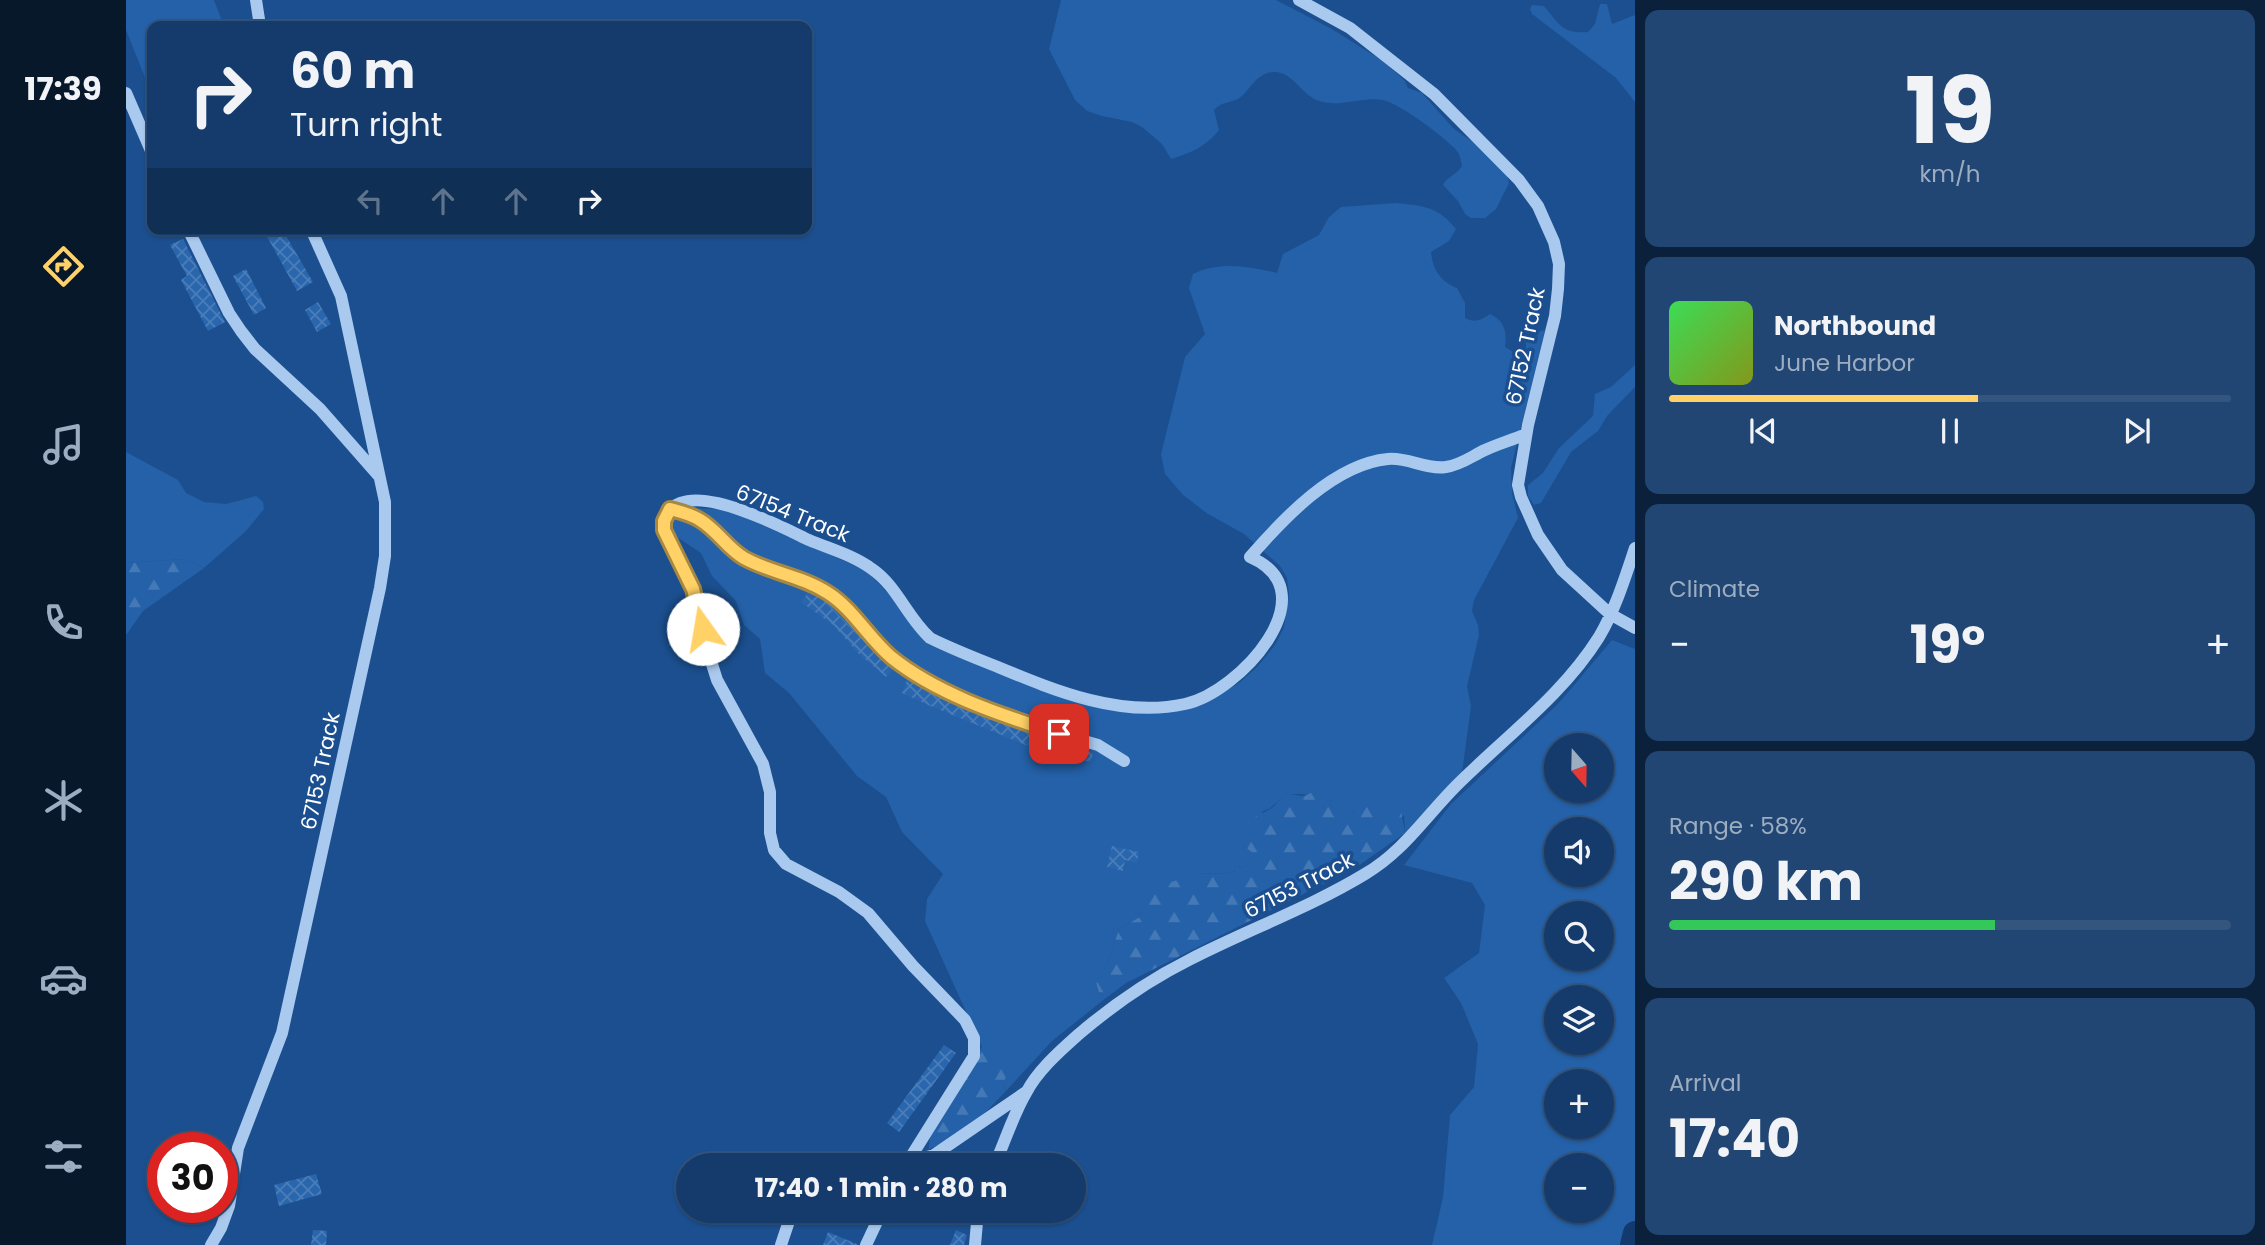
<!DOCTYPE html>
<meta charset="utf-8">
<style>
:root{--surface:#143b6b;--page:#214673;--text:#f1f3f6;--muted:#9dadc1;--line:#33557e;--accent:#ffd166}
body{margin:0;font-family:Poppins,sans-serif;background:var(--page);color:var(--text);height:100vh;display:flex;flex-direction:column;font-size:26px;white-space:nowrap}
*{box-sizing:border-box;margin:0}
p{font-size:23px;color:var(--muted)}
.icon{flex:none;width:38px;height:38px;fill:none;stroke:currentColor;stroke-width:2;stroke-linecap:round;stroke-linejoin:round}
.map{position:relative;flex:1;overflow:hidden}
.drawer{display:flex;flex-direction:column;gap:10px;padding:10px;background:#0b203b;width:630px}
.drawer>*{flex:none}
.guide{position:absolute;left:21px;top:21px;width:665px;height:214px;border-radius:14px;box-shadow:0 2px 5px #0004,0 0 0 2px var(--line);background:#143b6b;color:var(--text);overflow:hidden}
.needle{width:46px;rotate:160deg}
.controls{position:absolute;left:1418px;top:733px;display:grid;gap:14px}
.controls a{display:grid;place-items:center;width:70px;height:70px;border-radius:50%;background:var(--surface);box-shadow:0 2px 5px #0004,0 0 0 2px var(--line);font-size:35px}
.speed{position:absolute;left:21px;top:1132px;display:flex;gap:14px;font-size:35px;font-weight:700;text-align:center}
.speed>*{display:grid;place-content:center;width:91px;height:91px;border-radius:50%;background:var(--surface);box-shadow:0 2px 5px #0004,0 0 0 2px var(--line);line-height:1}
.speed .limit{border:10px solid #d22;background:#fff;color:#111}
.pin{position:absolute;display:grid;place-items:center;width:60px;height:60px;color:#fff;margin:-30px;border-radius:14px;box-shadow:0 4px 10px #0006}
.me{position:absolute;width:77px;margin:-38px;rotate:347deg;stroke-linejoin:round;filter:drop-shadow(0 0 5px #0008)}
.turn{display:flex;align-items:center;gap:24px;height:147px;padding:0 28px;font-size:32px}
.turn .icon{width:91px;height:91px;stroke-width:2.5}
.turn b{display:block;font-size:49px;line-height:60px}
.lanes{display:flex;align-items:center;height:66px;padding:0 28px;background:#0003;justify-content:center;gap:35px;direction:ltr}
.lanes .off{opacity:.35}
.big{font-size:52px;font-weight:700;line-height:1.1}
.drawer .tile{flex:1;display:flex;flex-direction:column;justify-content:center;gap:10px;min-width:0;padding:0 24px;border-radius:14px;background:var(--page)}
.drawer .dial{align-items:center;gap:0}
.dial b{font-size:91px;line-height:1}
.song{display:flex;align-items:center;gap:21px}
.cover{width:84px;height:84px;border-radius:10px;background:linear-gradient(135deg,hsl(130 70% 55%),hsl(70 70% 35%))}
.played{height:7px;border-radius:4px;background:linear-gradient(90deg,var(--accent) 55%,var(--line) 55%)}
.keys{display:flex;justify-content:space-around;direction:ltr}
.heat{display:flex;justify-content:space-between;align-items:center;font-size:38px;direction:ltr}
.charge{height:10px;border-radius:5px;background:linear-gradient(90deg,#34c759 58%,var(--line) 0)}
.trip{position:absolute;left:550px;top:1153px;width:410px;height:70px;border-radius:35px;background:var(--surface);box-shadow:0 2px 5px #0004,0 0 0 2px var(--line);font-weight:700;line-height:70px;text-align:center}
main{display:flex;flex:1;min-height:0}
.dock{display:flex;flex-direction:column;width:126px;justify-content:space-around;align-items:center;background:#08182b;color:var(--muted)}
.dock .icon{width:49px;height:49px}
.dock .active{color:var(--accent)}
.dock b{font-size:32px;color:var(--text)}
.map>svg:first-child{display:block}
</style>
<main>
<nav class="dock">
<b>17:39</b>
<svg class="icon active" aria-label="directions" viewBox="0 0 24 24"><path d="M12 3l9 9-9 9-9-9zM9 14v-3h6M13 9l2 2-2 2"/></svg>
<svg class="icon" aria-label="music" viewBox="0 0 24 24"><path d="M9 18V5l10-2v13"/><circle cx="6" cy="18" r="3"/><circle cx="16" cy="16" r="3"/></svg>
<svg class="icon" aria-label="phone" viewBox="0 0 24 24"><path d="M5 4h4l2 5-3 2q2 4 5 5l2-3 5 2v4C11 20 4 13 5 4z"/></svg>
<svg class="icon" aria-label="climate" viewBox="0 0 24 24"><path d="M12 3v18M4 7l16 10M4 17L20 7"/></svg>
<svg class="icon" aria-label="car" viewBox="0 0 24 24"><path d="M5 17H2v-5l4-1 3-4h7l3 4 3 1v5h-3M9 17h6M6 11h13"/><circle cx="7" cy="17" r="2"/><circle cx="17" cy="17" r="2"/></svg>
<svg class="icon" aria-label="filters" viewBox="0 0 24 24"><path d="M4 7h16M4 17h16"/><circle cx="9" cy="7" r="2"/><circle cx="15" cy="17" r="2"/></svg>
</nav>
<div class="map">
<svg width="1509" height="1245" viewBox="0 0 1509 1245">
<defs>
<pattern id="forest-firs" width="22" height="20" patternUnits="userSpaceOnUse" patternTransform="scale(1.75)"><rect width="22" height="20" fill="#2461a8"/><path d="M5 1l3.5 6h-7zM16 11l3.5 6h-7z" fill="#4579b5"/></pattern>
<pattern id="building-cross-hatch" width="8" height="8" patternUnits="userSpaceOnUse" patternTransform="scale(1.75)"><rect width="8" height="8" fill="#2a66ad"/><path d="M0 0l8 8M0 8l8-8" fill="none" stroke="#4a7db9"/></pattern>
</defs>
<rect width="100%" height="100%" fill="#1b4f8f"/>
<path fill="#2461a8" fill-rule="evenodd" d="M 0,0 L 88,0 L 98,26 L 26,26 L 26,95 L 0,30 Z
M 935,0 L 1150,0 L 1204,28 L 1257,61 L 1278,80 L 1282,88 L 1296,93 L 1328,129 L 1350,144 L 1380,172 L 1383,183 L 1370,209 L 1359,218 L 1345,218 L 1339,214 L 1332,201 L 1317,185 C 1321,176 1331,175 1336,166 C 1335,161 1334,155 1331,151 C 1320,138 1273,103 1257,100 C 1236,96 1215,108 1193,101 C 1177,96 1167,73 1150,72 C 1130,71 1123,93 1112,99 C 1103,103 1095,102 1088,110 L 1093,130 C 1080,147 1064,153 1045,159 L 1036,144 L 1016,127 L 1006,122 L 976,116 L 961,111 L 949,100 L 923,49 Z
M 1474,4 L 1481,4 L 1486,24 L 1509,15 L 1509,102 L 1490,78 L 1406,14 L 1404,9 L 1406,5 L 1418,6 C 1433,24 1436,34 1462,32 L 1469,24 Z
M 1270,203 C 1297,206 1312,206 1330,229 L 1323,241 L 1305,252 C 1307,270 1314,281 1331,288 L 1339,303 L 1339,318 C 1349,323 1355,320 1364,314 C 1379,321 1381,332 1379,347 L 1392,355 L 1400,348 L 1400,334 L 1419,330 L 1385,468 L 1386,493 L 1392,518 L 1348,600 L 1346,611 L 1352,625 L 1353,635 L 1341,686 L 1345,706 L 1336,773 L 1279,833 L 1278,816 L 1229,809 L 1222,821 L 1214,821 L 1207,816 L 1204,798 C 1192,797 1170,791 1159,796 C 1150,801 1147,809 1137,811 L 1118,846 L 1135,859 L 1135,866 L 1118,866 L 1102,874 L 1071,873 L 1016,912 L 1012,918 L 993,929 L 981,965 L 970,984 L 973,993 L 980,998 L 926,1041 L 879,1092 L 873,1047 L 856,1047 L 799,921 L 801,899 L 817,874 L 776,832 L 760,797 L 731,776 L 663,693 L 639,673 L 634,639 L 618,625 L 610,601 L 586,576 L 575,553 L 545,533 L 545,518 L 557,508 L 600,509 L 741,571 L 815,650 L 970,706 L 1041,711 L 1080,703 L 1113,683 L 1131,667 L 1149,645 L 1158,627 L 1163,594 L 1161,578 L 1154,566 L 1118,534 L 1082,514 L 1057,495 L 1039,474 L 1035,454 L 1059,357 L 1079,334 L 1063,288 L 1067,274 C 1093,261 1123,266 1151,273 L 1157,254 L 1193,235 L 1203,217 L 1215,207 Z
M 1509,365 L 1509,387 L 1481,416 L 1472,431 L 1445,452 L 1415,503 L 1408,505 L 1402,496 L 1402,485 L 1417,473 L 1433,448 L 1467,416 L 1469,394 L 1485,387 Z
M 0,452 L 52,480 L 60,493 L 78,502 L 100,504 L 130,496 L 137,502 L 138,509 L 120,531 L 78,568 L 58,559 L 0,563 Z
M 1486,640 L 1509,649 L 1509,1245 L 1306,1245 L 1317,1197 L 1324,1115 L 1348,1087 L 1352,1044 L 1335,1003 L 1318,978 L 1353,953 L 1359,905 L 1346,883 L 1278,865 L 1325,804 L 1432,704 ZM 1430,746 L 1475,746 L 1475,791 L 1430,791 ZM 1430,830 L 1475,830 L 1475,875 L 1430,875 ZM 1430,914 L 1475,914 L 1475,959 L 1430,959 ZM 1430,998 L 1475,998 L 1475,1043 L 1430,1043 ZM 1430,1082 L 1475,1082 L 1475,1127 L 1430,1127 ZM 1430,1166 L 1475,1166 L 1475,1211 L 1430,1211 Z"/>
<path fill="url(#forest-firs)" d="M 58,559 L 78,568 L 17,611 L 0,635 L 0,563 Z
M 1192,789 L 1204,798 L 1207,815 L 1214,821 L 1222,821 L 1229,809 L 1242,803 L 1258,811 L 1272,808 L 1275,810 L 1279,833 L 1229,868 L 1000,983 L 980,998 L 973,993 L 970,983 L 981,965 L 993,929 L 1012,918 L 1016,912 L 1017,903 L 1034,886 L 1071,873 L 1102,874 L 1118,866 L 1135,866 L 1134,859 L 1118,846 C 1116,821 1126,819 1144,809 C 1150,806 1153,798 1161,795 C 1166,793 1171,796 1177,796 C 1182,795 1187,792 1192,789 Z
M 856,1047 L 873,1047 L 883,1054 C 887,1070 875,1078 879,1092 C 858,1115 833,1138 803,1149 L 804,1134 Z"/>
<g fill="none" stroke-linecap="round" stroke-linejoin="round">
<path stroke="#123a6d" stroke-width="24" d="M 1506,1245 L 1509,1233"/>
</g>
<path fill="url(#building-cross-hatch)" d="M 137,229 L 156,229 L 187,282 L 171,291 Z
M 57,239 L 99,322 L 82,331 L 55,280 L 61,276 L 44,245 Z
M 120,269 L 140,308 L 128,315 L 107,276 Z
M 192,302 L 205,324 L 191,332 L 179,310 Z
M 682,593 L 698,600 L 767,669 L 760,677 L 733,654 L 707,625 L 675,602 Z
M 781,680 L 860,717 L 905,734 L 967,753 L 965,762 L 917,752 L 802,705 L 776,693 Z
M 986,846 L 1013,852 L 1011,863 L 999,860 L 997,871 L 981,867 Z
M 818,1045 L 830,1053 L 773,1132 L 761,1123 Z
M 190,1174 L 196,1194 L 153,1206 L 148,1185 Z
M 187,1230 L 201,1231 L 200,1245 L 185,1245 Z
M 830,1230 L 841,1235 L 838,1245 L 824,1245 Z
M 702,1232 L 731,1244 L 731,1245 L 697,1245 Z"/>
<g fill="none" stroke-linecap="round" stroke-linejoin="round">
<path stroke="#a9c9ee" stroke-width="12" d="M 130,0 L 134,26
M 1173,0 L 1224,28 L 1308,94 L 1393,180 L 1412,206 L 1428,242 L 1433,264 L 1432,289 L 1429,316 L 1402,425 L 1392,485 L 1395,497 L 1412,535 L 1436,570 L 1484,614 L 1509,628
M 0,93 L 26,153
M 62,229 L 103,313 L 115,331 L 129,349 L 194,409 L 252,475
M 545,509 L 575,521 L 617,557 L 672,578 L 703,593 L 726,614 L 740,632 L 764,656 L 786,673 L 863,709 L 907,726 L 972,745 L 998,761
M 781,1163 L 848,1056 L 848,1038 L 839,1020 L 787,966 L 742,913 L 713,892 L 660,864 L 648,850 L 644,833 L 644,792 L 637,764 L 591,680 L 580,645 L 571,601 L 538,530 C 540,464 655,527 683,540 C 704,549 727,555 746,569 C 771,586 781,617 804,638 C 826,649 849,658 872,667 C 930,691 995,718 1059,704 C 1113,693 1205,592 1124,557 C 1157,519 1208,464 1262,459 C 1282,457 1300,470 1320,467 C 1335,465 1346,456 1359,450 C 1372,444 1386,440 1400,434
M 769,1166 L 808,1155 L 900,1092
M 868,1166 C 879,1142 887,1115 900,1093 C 912,1070 934,1051 953,1034 C 987,1005 1023,980 1063,960 C 1121,930 1183,908 1239,874 C 1277,852 1300,816 1330,786 C 1379,737 1436,696 1473,637 C 1489,610 1499,578 1509,548
M 85,1245 L 95,1228 L 103,1206 L 112,1148 L 156,1033 L 254,588 L 259,556 L 259,502 L 215,296 L 185,229
M 655,1245 L 663,1221 L 670,1211
M 740,1245 L 756,1211
M 849,1245 L 852,1211"/>
</g>
<g fill="none" stroke-linecap="round" stroke-linejoin="round">
<defs>
<path id="route" d="M 577,629 L 567,589 L 538,530 L 538,521 L 544,509 C 555,512 565,514 574,520 C 591,530 601,548 618,558 C 645,573 676,576 702,593 C 727,609 742,637 765,657 C 812,695 876,715 933,734"/>
</defs>
<use href="#route" stroke="#a68842" stroke-width="18"/>
<use href="#route" stroke="#ffd166" stroke-width="12"/>
</g>
<g text-anchor="middle" dominant-baseline="central" stroke-width="7" stroke-linejoin="round" paint-order="stroke">
<g font-size="21" fill="#fff" stroke="#1b4f8f">
<text transform="translate(1399 346) rotate(-78)">67152 Track</text>
<text transform="translate(667 513) rotate(22)">67154 Track</text>
<text transform="translate(194 771) rotate(-78)">67153 Track</text>
<text transform="translate(1173 885) rotate(-27)">67153 Track</text>
</g>
</g>
</svg>
<div class="controls">
<a><svg class="needle" viewBox="-14 -14 28 28"><path d="M0-13l5 13h-10z" fill="#e53935"/><path d="M0 13l5-13h-10z" fill="#9dadc1"/></svg></a>
<a><svg class="icon" aria-label="sound" viewBox="0 0 24 24"><path d="M4 9h4l5-4v14l-5-4H4zM17 9q2 3 0 6"/></svg></a>
<a><svg class="icon" aria-label="search" viewBox="0 0 24 24"><circle cx="10" cy="10" r="6"/><path d="M15 15l6 6"/></svg></a>
<a><svg class="icon" aria-label="layers" viewBox="0 0 24 24"><path d="M12 4l9 5-9 5-9-5zM3 14l9 5 9-5"/></svg></a>
<a>+</a>
<a>−</a>
</div>
<div class="speed"><div class="limit">30</div></div>
<div class="pin" style="left:933px;top:734px;background:#d93025"><svg class="icon" aria-label="arrive" viewBox="0 0 24 24"><path d="M6 21V4h12l-3 4 3 4H6"/></svg></div>
<svg class="me" style="left:577px;top:629px" viewBox="-20 -20 40 40"><circle r="19" fill="#fff"/><path d="M0-13L10 11 0 6-10 11z" fill="#ffd166"/></svg>
<div class="trip">17:40 · 1 min · 280 m</div>
<div class="guide">
<div class="turn"><svg class="icon" aria-label="right" viewBox="0 0 24 24"><path d="M7 20v-9h11M14 6l5 5-5 5"/></svg><div><b>60 m</b>Turn right</div></div>
<div class="lanes"><svg class="icon off" aria-label="left" viewBox="0 0 24 24"><path d="M17 20v-9H6M10 6l-5 5 5 5"/></svg><svg class="icon off" aria-label="ahead" viewBox="0 0 24 24"><path d="M12 20V5M6 11l6-6 6 6"/></svg><svg class="icon off" aria-label="ahead" viewBox="0 0 24 24"><path d="M12 20V5M6 11l6-6 6 6"/></svg><svg class="icon" aria-label="right" viewBox="0 0 24 24"><path d="M7 20v-9h11M14 6l5 5-5 5"/></svg></div>
</div>
</div>
<section class="drawer">
<div class="tile dial"><b>19</b><p>km/h</p></div>
<div class="tile">
<div class="song"><i class="cover"></i><div><b>Northbound</b><p>June Harbor</p></div></div>
<div class="played"></div>
<div class="keys"><svg class="icon" aria-label="previous" viewBox="0 0 24 24"><path d="M18 5L8 12l10 7zM5 5v14"/></svg><svg class="icon" aria-label="pause" viewBox="0 0 24 24"><path d="M8 5v14M16 5v14"/></svg><svg class="icon" aria-label="next" viewBox="0 0 24 24"><path d="M6 5l10 7-10 7zM19 5v14"/></svg></div>
</div>
<div class="tile"><p>Climate</p>
<div class="heat"><a>−</a><b class="big">19°</b><a>+</a></div>
</div>
<div class="tile"><p>Range · 58%</p><b class="big">290 km</b><div class="charge"></div></div>
<div class="tile"><p>Arrival</p><b class="big">17:40</b></div>
</section>
</main>
